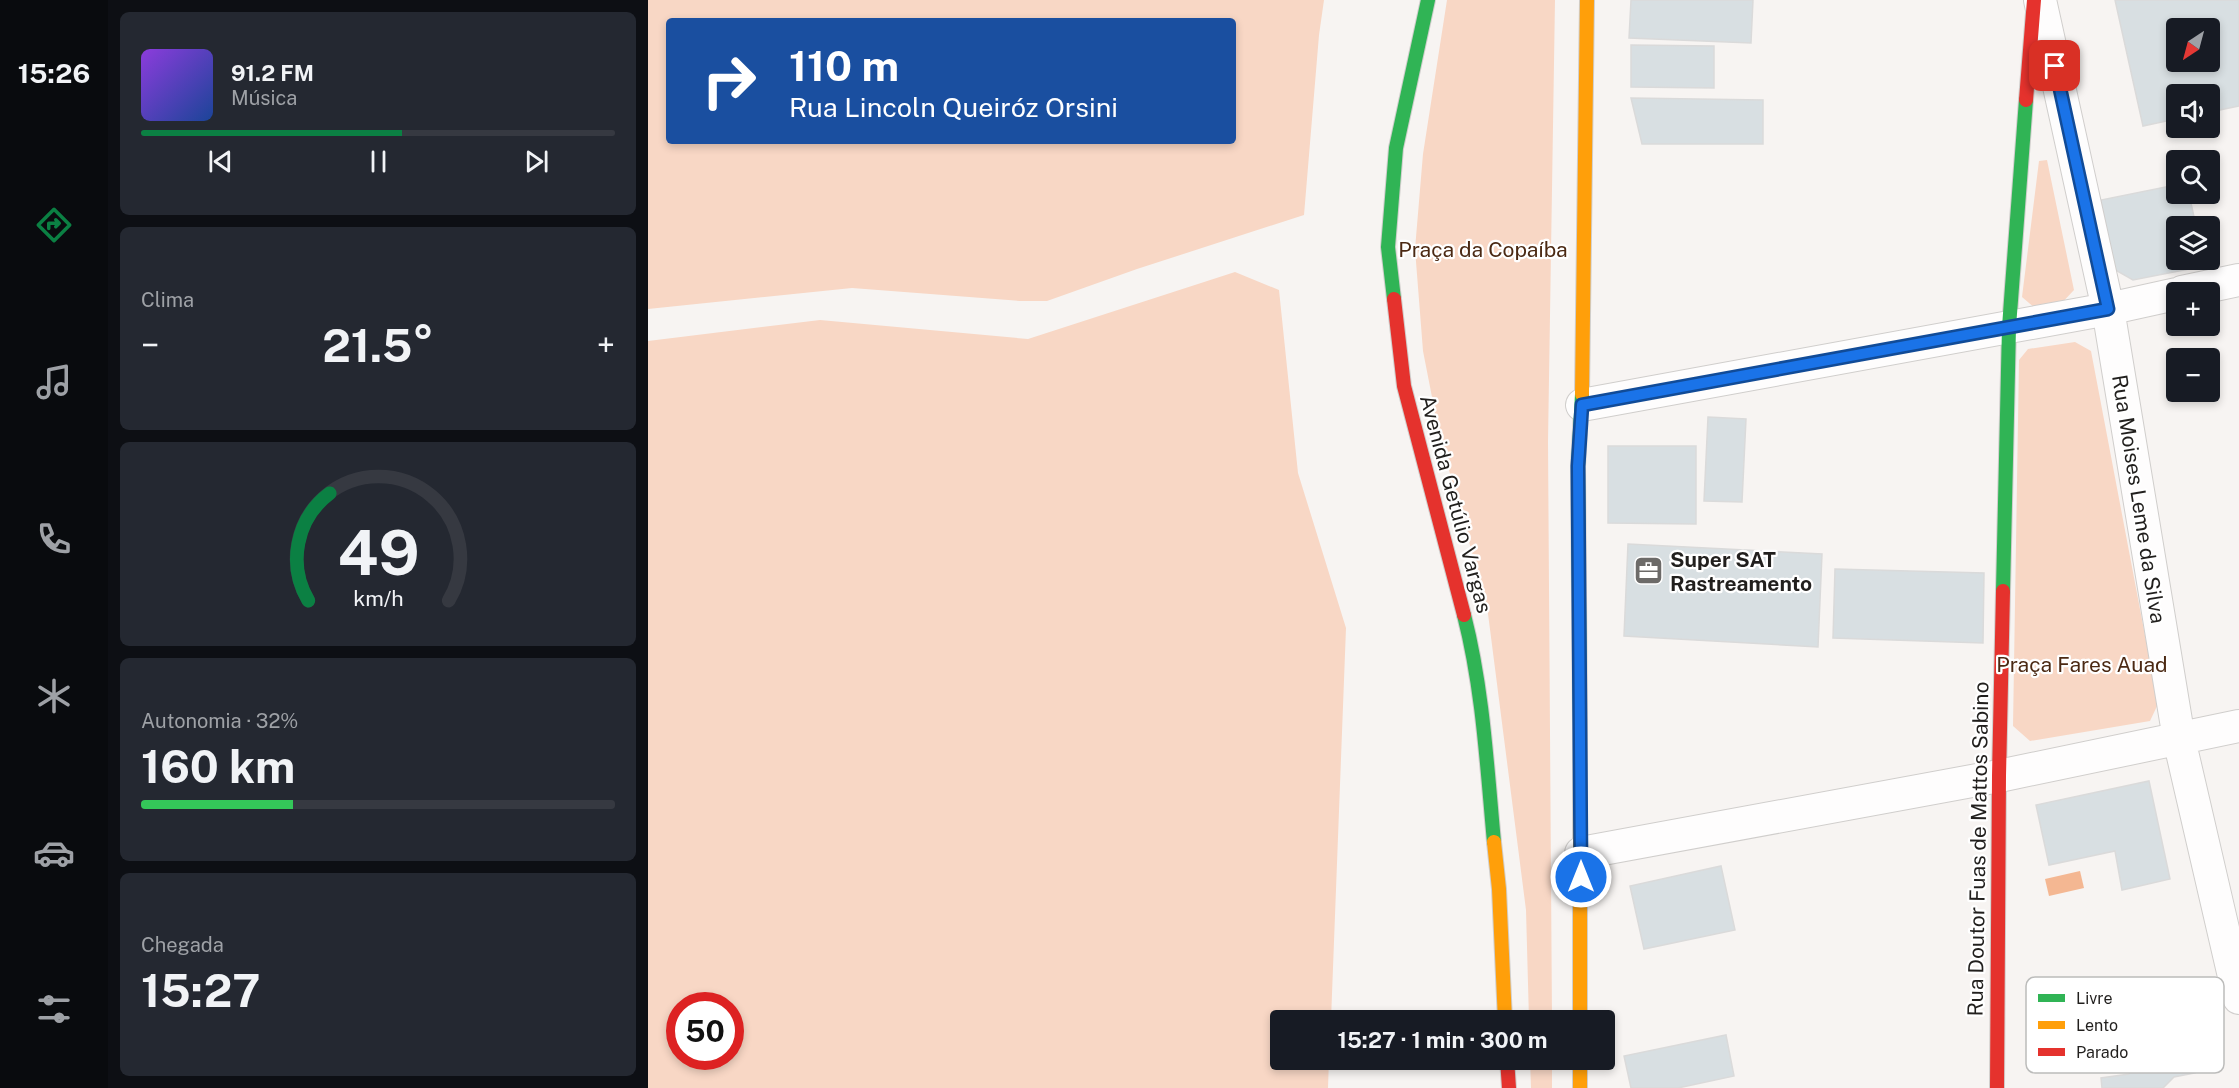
<!DOCTYPE html>
<html lang="pt">
<meta charset="utf-8">
<style>
:root{--surface:#171b24;--page:#242831;--text:#f1f3f6;--muted:#9ea1a6;--line:#363941;--accent:#0b8043}
body{margin:0;font-family:"Public Sans",sans-serif;background:var(--page);color:var(--text);height:100vh;display:flex;flex-direction:column;font-size:22px;white-space:nowrap}
*{box-sizing:border-box;margin:0}
p{font-size:20px;color:var(--muted)}
.icon{flex:none;width:33px;height:33px;fill:none;stroke:currentColor;stroke-width:2;stroke-linecap:round;stroke-linejoin:round}
.map{position:relative;flex:1;overflow:hidden}
.side{display:flex;flex-direction:column;gap:12px;padding:12px;background:#0d0f14;width:540px}
.side>*{flex:none}
.guide{position:absolute;left:18px;top:18px;width:570px;height:126px;border-radius:6px;box-shadow:0 3px 9px #0003;background:#1a4fa0;color:#fff;overflow:hidden}
.needle{width:39px;rotate:216deg}
.tools{position:absolute;left:1518px;top:18px;display:grid;gap:12px}
.tools a{display:grid;place-items:center;width:54px;height:54px;border-radius:6px;background:var(--surface);box-shadow:0 3px 9px #0003;font-size:30px}
.speed{position:absolute;left:18px;top:992px;display:flex;gap:12px;font-size:30px;font-weight:700;text-align:center}
.speed>*{display:grid;place-content:center;width:78px;height:78px;border-radius:50%;background:var(--surface);box-shadow:0 3px 9px #0003;line-height:1}
.speed .limit{border:9px solid #d22;background:#fff;color:#111}
.pin{position:absolute;display:grid;place-items:center;width:51px;height:51px;color:#fff;margin:-26px;border-radius:12px;box-shadow:0 3px 9px #0006}
.me{position:absolute;width:66px;margin:-33px;rotate:0deg;stroke-linejoin:round;filter:drop-shadow(0 0 4px #0008)}
.turn{display:flex;align-items:center;gap:21px;height:126px;padding:0 24px;font-size:27px}
.turn .icon{width:78px;height:78px;stroke-width:2.5}
.turn b{display:block;font-size:42px;line-height:51px}
.big{font-size:45px;font-weight:700;line-height:1.1}
.side .widget{flex:1;display:flex;flex-direction:column;justify-content:center;gap:9px;min-width:0;padding:0 21px;border-radius:9px;background:var(--page)}
.side .dial{align-items:center;gap:0}
.dial svg{height:156px;overflow:visible;fill:none;stroke:var(--line);stroke-width:7;stroke-linecap:round;text-anchor:middle}
.dial text{fill:var(--text);stroke:none}
.song{display:flex;align-items:center;gap:18px}
.cover{width:72px;height:72px;border-radius:9px;background:linear-gradient(135deg,hsl(270 70% 55%),hsl(220 70% 35%))}
.played{height:6px;border-radius:3px;background:linear-gradient(90deg,var(--accent) 55%,var(--line) 55%)}
.keys{display:flex;justify-content:space-around;direction:ltr}
.heat{display:flex;justify-content:space-between;align-items:center;font-size:33px;direction:ltr}
.charge{height:9px;border-radius:4px;background:linear-gradient(90deg,#34c759 32%,var(--line) 0)}
.trip{position:absolute;left:622px;top:1010px;width:345px;height:60px;border-radius:6px;background:var(--surface);box-shadow:0 3px 9px #0003;font-weight:700;line-height:60px;text-align:center}
main{display:flex;flex:1;min-height:0}
.menu{display:flex;flex-direction:column;width:108px;justify-content:space-around;align-items:center;background:#090b0e;color:var(--muted)}
.menu .icon{width:42px;height:42px}
.menu .on{color:var(--accent)}
.menu b{font-size:27px;color:var(--text)}
.map>svg:first-child{display:block}
</style>
<main>
<nav class="menu">
<b>15:26</b>
<svg class="icon on" aria-label="directions" viewBox="0 0 24 24"><path d="M12 3l9 9-9 9-9-9zM9 14v-3h6M13 9l2 2-2 2"/></svg>
<svg class="icon" aria-label="music" viewBox="0 0 24 24"><path d="M9 18V5l10-2v13"/><circle cx="6" cy="18" r="3"/><circle cx="16" cy="16" r="3"/></svg>
<svg class="icon" aria-label="phone" viewBox="0 0 24 24"><path d="M5 4h4l2 5-3 2q2 4 5 5l2-3 5 2v4C11 20 4 13 5 4z"/></svg>
<svg class="icon" aria-label="climate" viewBox="0 0 24 24"><path d="M12 3v18M4 7l16 10M4 17L20 7"/></svg>
<svg class="icon" aria-label="car" viewBox="0 0 24 24"><path d="M5 17H2v-5l4-1 3-4h7l3 4 3 1v5h-3M9 17h6M6 11h13"/><circle cx="7" cy="17" r="2"/><circle cx="17" cy="17" r="2"/></svg>
<svg class="icon" aria-label="filters" viewBox="0 0 24 24"><path d="M4 7h16M4 17h16"/><circle cx="9" cy="7" r="2"/><circle cx="15" cy="17" r="2"/></svg>
</nav>
<section class="side">
<div class="widget">
<div class="song"><i class="cover"></i><div><b>91.2 FM</b><p>Música</p></div></div>
<div class="played"></div>
<div class="keys"><svg class="icon" aria-label="previous" viewBox="0 0 24 24"><path d="M18 5L8 12l10 7zM5 5v14"/></svg><svg class="icon" aria-label="pause" viewBox="0 0 24 24"><path d="M8 5v14M16 5v14"/></svg><svg class="icon" aria-label="next" viewBox="0 0 24 24"><path d="M6 5l10 7-10 7zM19 5v14"/></svg></div>
</div>
<div class="widget"><p>Clima</p>
<div class="heat"><a>−</a><b class="big">21.5°</b><a>+</a></div>
</div>
<div class="widget dial"><svg viewBox="0 0 100 80">
<path d="M14 69A42 42 0 1 1 86 69"/>
<path d="M14 69A42 42 0 0 1 25 14" stroke="#0b8043"/>
<text x="50" y="56" font-size="32" font-weight="700">49</text>
<text x="50" y="72" font-size="11">km/h</text>
</svg></div>
<div class="widget"><p>Autonomia · 32%</p><b class="big">160 km</b><div class="charge"></div></div>
<div class="widget"><p>Chegada</p><b class="big">15:27</b></div>
</section>
<div class="map">
<svg width="1591" height="1088" viewBox="0 0 1591 1088">
<rect width="100%" height="100%" fill="#f7f4f2"/>
<path fill="#f8d7c5" fill-rule="evenodd" d="M 0,0 L 676,0 L 671,35 L 656,215 L 489,269 L 399,301 L 372,301 L 204,288 L 0,309 ZM 21,21 L 585,21 L 585,141 L 21,141 Z
M 799,0 L 907,0 L 900,442 L 904,1020 L 881,1020 L 878,910 L 839,606 L 792,438 L 775,351 L 767,249 L 775,154 Z
M 1399,160 L 1426,290 L 1410,307 L 1388,309 L 1374,297 L 1391,161 Z
M 587,272 L 631,290 L 650,473 L 698,628 L 683,1020 L 633,1020 L 633,1059 L 681,1059 L 680,1088 L 0,1088 L 0,341 L 172,320 L 380,339 ZM 32,1005 L 82,1005 L 82,1056 L 32,1056 Z
M 1427,342 L 1443,351 L 1510,704 L 1502,721 L 1382,741 L 1365,726 L 1371,360 L 1380,349 Z
M 882,1059 L 904,1059 L 904,1088 L 883,1088 Z"/>
<path fill="#f4b792" d="M 1432,871 L 1436,888 L 1401,896 L 1397,879 Z"/>
<path fill="#d8dfe2" stroke="#dadada" stroke-width="1.5" fill-rule="evenodd" d="M 983,0 L 1105,0 L 1103,43 L 981,38 Z
M 1467,0 L 1591,0 L 1591,106 L 1562,112 L 1562,94 L 1528,94 L 1528,119 L 1495,126 ZM 1528,28 L 1562,28 L 1562,62 L 1528,62 Z
M 983,45 L 1066,46 L 1066,88 L 983,87 Z
M 983,98 L 1115,100 L 1115,144 L 994,144 Z
M 1528,185 L 1528,194 L 1541,194 L 1548,226 L 1528,226 L 1528,260 L 1556,260 L 1557,266 L 1485,280 L 1464,268 L 1453,200 Z
M 1060,417 L 1098,419 L 1094,502 L 1056,501 Z
M 960,446 L 1048,446 L 1048,524 L 960,523 Z
M 980,544 L 1174,554 L 1170,647 L 976,636 Z
M 1187,569 L 1336,573 L 1335,643 L 1185,638 Z
M 1501,781 L 1522,879 L 1474,890 L 1467,851 L 1401,865 L 1388,805 Z
M 1073,866 L 1087,930 L 996,949 L 982,886 Z
M 1511,1024 L 1513,1037 L 1532,1049 L 1544,1046 L 1547,1073 L 1526,1077 L 1515,1088 L 1454,1088 L 1453,1078 L 1481,1074 L 1488,1060 L 1481,1028 Z
M 1078,1035 L 1086,1076 L 1030,1088 L 983,1088 L 976,1056 Z"/>
<g fill="none" stroke-linecap="round" stroke-linejoin="round">
<defs>
<path id="street" d="M 1392,0 L 1460,309 L 1531,739 L 1591,998
M 1534,292 L 1591,280
M 934,405 L 1460,309 L 1528,294
M 933,853 L 1351,776 L 1591,726"/>
<path id="fast" d="M 746,299 L 740,247 L 748,148 L 780,0
M 1355,591 L 1361,327 L 1378,100
M 816,615 C 835,689 839,767 846,842
M 932,723 L 930,466 L 934,394"/>
<path id="slow" d="M 934,394 L 939,0
M 932,723 L 932,1020
M 846,842 L 851,889 L 857,1020
M 932,1059 L 932,1088"/>
<path id="jam" d="M 1378,100 L 1386,0
M 746,299 L 756,386 L 816,615
M 859,1059 L 861,1088
M 1349,1088 L 1351,776 L 1355,591"/>
</defs>
<use href="#street" stroke="#d0cecc" stroke-width="34"/>
<use href="#fast" stroke="#d0cecc" stroke-width="16"/>
<use href="#slow" stroke="#d0cecc" stroke-width="16"/>
<use href="#jam" stroke="#d0cecc" stroke-width="16"/>
<use href="#street" stroke="#fefdfd" stroke-width="32"/>
<use href="#fast" stroke="#30b455" stroke-width="14"/>
<use href="#slow" stroke="#ff9f0a" stroke-width="14"/>
<use href="#jam" stroke="#e5322d" stroke-width="14"/>
</g>
<g fill="none" stroke-linecap="round" stroke-linejoin="round">
<defs>
<path id="route" d="M 933,877 L 930,466 L 934,405 L 1460,309 L 1407,66"/>
</defs>
<use href="#route" stroke="#114b97" stroke-width="15"/>
<use href="#route" stroke="#1a73e8" stroke-width="10"/>
</g>
<defs>
<symbol id="office-square" viewBox="-11 -11 22 22"><rect x="-9" y="-9" width="18" height="18" rx="4" fill="#6c6a68" stroke="#fff"/><path d="M-6-3h4V-5.5h4V-3h4V5H-6ZM-1-4.5V-3h2v-1.5ZM-6 0V1H6V0Z" fill="#fff"/></symbol>
</defs>
<g fill-rule="evenodd">
<use href="#office-square" x="984" y="554" width="33" height="33"/>
</g>
<g text-anchor="middle" dominant-baseline="central" stroke-width="4.5" stroke-linejoin="round" paint-order="stroke">
<g font-size="21" fill="#4b2913" stroke="#fff">
<text x="835" y="249">Praça da Copaíba</text>
<text x="1434" y="664">Praça Fares Auad</text>
</g>
<g font-size="21" fill="#211f1d" stroke="#fff">
<text transform="translate(1491 499) rotate(81)">Rua Moises Leme da Silva</text>
<text transform="translate(808 504) rotate(75)">Avenida Getúlio Vargas</text>
<text transform="translate(1330 849) rotate(-89)">Rua Doutor Fuas de Mattos Sabino</text>
</g>
<g font-size="21" font-weight="bold" fill="#211f1d" stroke="#fff" text-anchor="start">
<text x="1022" y="559">Super SAT<tspan x="1022" dy="24">Rastreamento</tspan></text>
</g>
</g>
<rect x="1378" y="977" width="198" height="96" rx="9" fill="#fff" stroke="#bcbcbb" stroke-width="1.5"/>
<rect x="1390" y="994" width="27" height="8" fill="#30b455"/>
<rect x="1390" y="1021" width="27" height="8" fill="#ff9f0a"/>
<rect x="1390" y="1048" width="27" height="8" fill="#e5322d"/>
<g font-size="16" fill="#211f1d">
<text x="1428" y="1004">Livre</text>
<text x="1428" y="1031">Lento</text>
<text x="1428" y="1058">Parado</text>
</g>
</svg>
<div class="tools">
<a><svg class="needle" viewBox="-14 -14 28 28"><path d="M0-13l5 13h-10z" fill="#e53935"/><path d="M0 13l5-13h-10z" fill="#9ea1a6"/></svg></a>
<a><svg class="icon" aria-label="sound" viewBox="0 0 24 24"><path d="M4 9h4l5-4v14l-5-4H4zM17 9q2 3 0 6"/></svg></a>
<a><svg class="icon" aria-label="search" viewBox="0 0 24 24"><circle cx="10" cy="10" r="6"/><path d="M15 15l6 6"/></svg></a>
<a><svg class="icon" aria-label="layers" viewBox="0 0 24 24"><path d="M12 4l9 5-9 5-9-5zM3 14l9 5 9-5"/></svg></a>
<a>+</a>
<a>−</a>
</div>
<div class="speed"><div class="limit">50</div></div>
<div class="pin" style="left:1407px;top:66px;background:#d93025"><svg class="icon" aria-label="arrive" viewBox="0 0 24 24"><path d="M6 21V4h12l-3 4 3 4H6"/></svg></div>
<svg class="me" style="left:933px;top:877px" viewBox="-20 -20 40 40"><circle r="17" fill="#1a73e8" stroke="#fff" stroke-width="3"/><path d="M0-11L8 9 0 5-8 9z" fill="#fff"/></svg>
<div class="trip">15:27 · 1 min · 300 m</div>
<div class="guide">
<div class="turn"><svg class="icon" aria-label="right" viewBox="0 0 24 24"><path d="M7 20v-9h11M14 6l5 5-5 5"/></svg><div><b>110 m</b>Rua Lincoln Queiróz Orsini</div></div>
</div>
</div>
</main>
